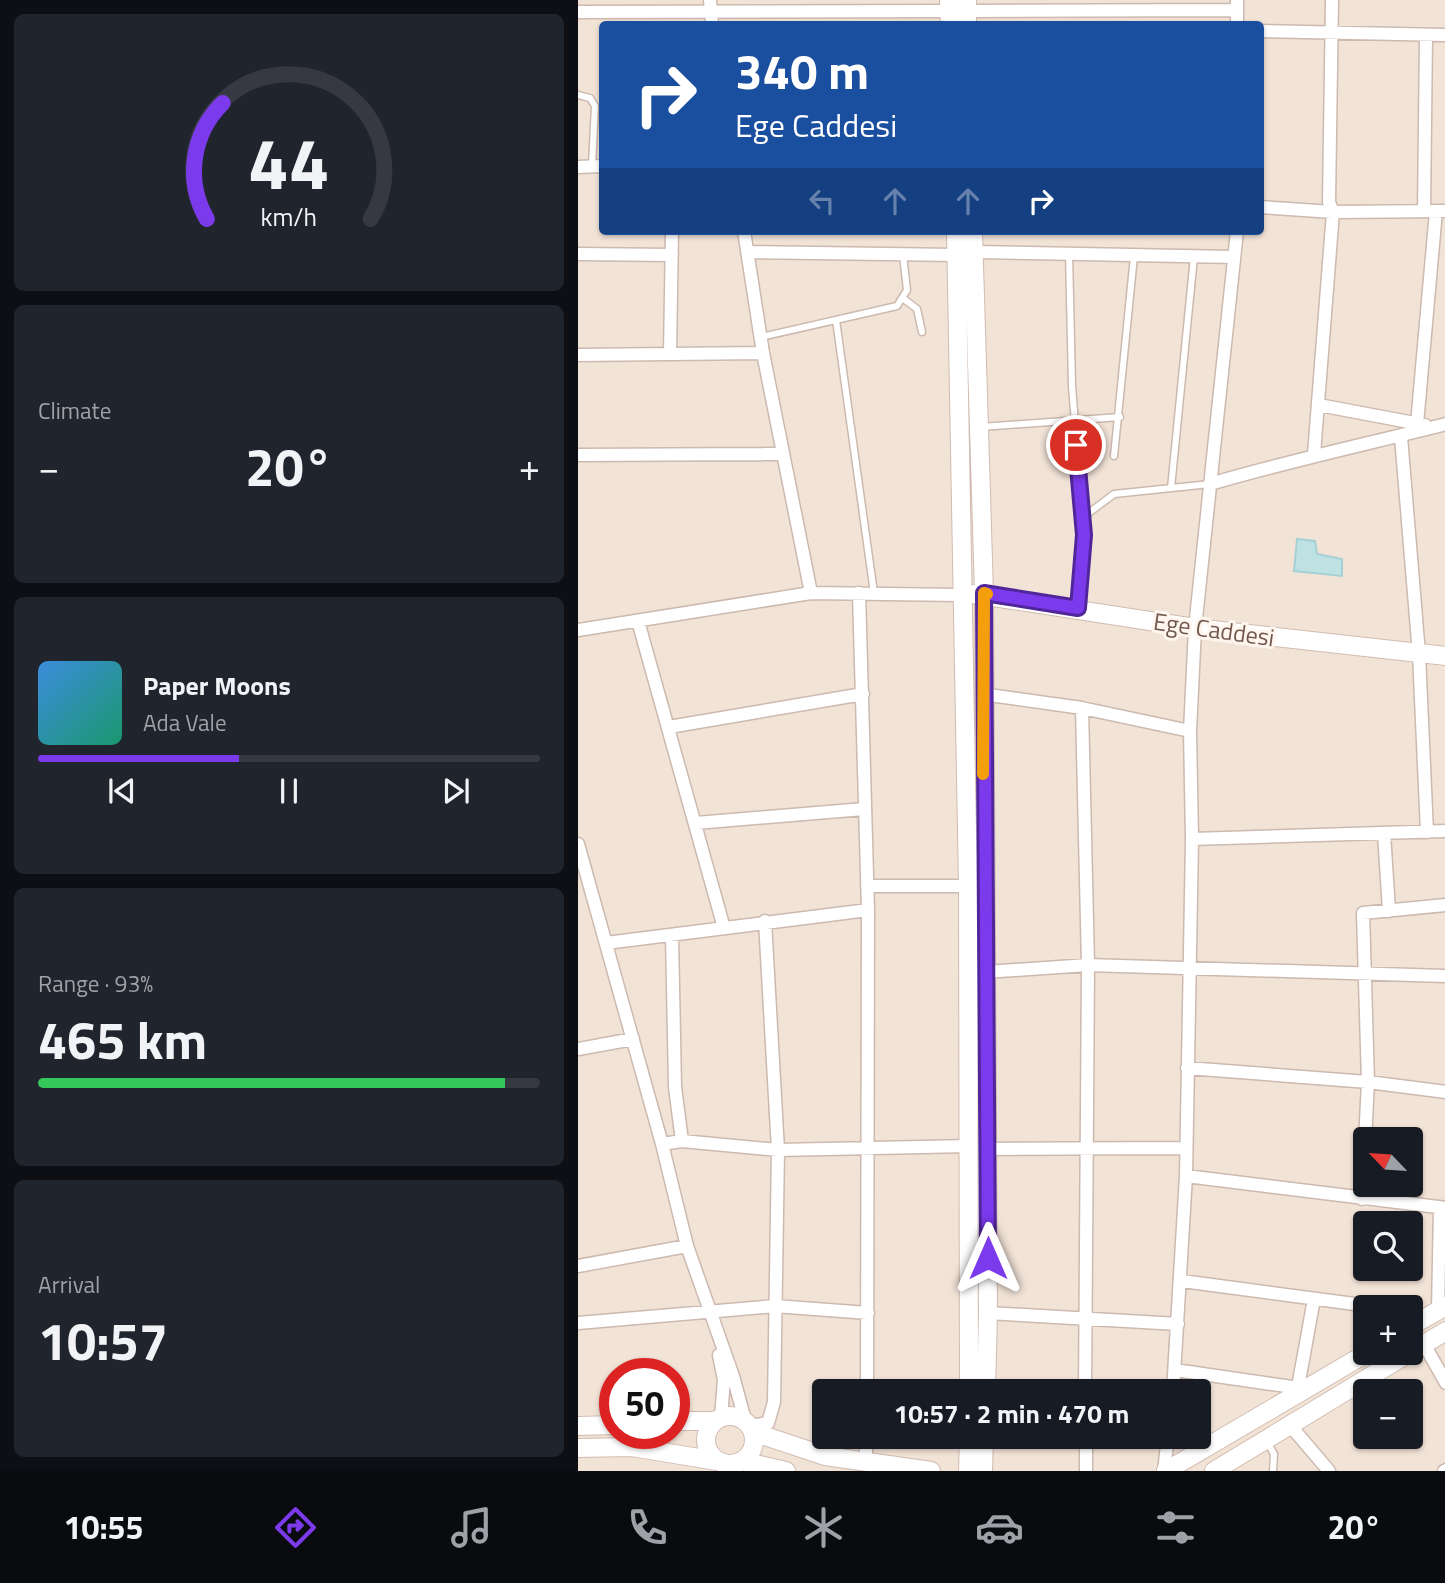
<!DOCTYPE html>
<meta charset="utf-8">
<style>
:root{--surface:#171b24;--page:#20242c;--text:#f1f3f6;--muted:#9ea1a6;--line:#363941;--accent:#7c3aed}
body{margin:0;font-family:"Titillium Web",sans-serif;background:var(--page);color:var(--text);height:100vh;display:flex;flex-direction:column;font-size:26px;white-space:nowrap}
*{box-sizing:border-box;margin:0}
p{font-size:23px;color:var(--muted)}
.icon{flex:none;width:38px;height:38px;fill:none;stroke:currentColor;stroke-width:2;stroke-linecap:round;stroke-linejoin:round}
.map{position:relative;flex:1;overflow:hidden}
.drawer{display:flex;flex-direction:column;gap:14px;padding:14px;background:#0d0f14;width:578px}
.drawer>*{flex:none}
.guide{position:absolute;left:21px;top:21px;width:665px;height:214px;border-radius:7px;box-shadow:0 2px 5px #0004;background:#1a4fa0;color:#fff;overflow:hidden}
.needle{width:46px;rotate:295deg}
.tools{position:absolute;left:775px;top:1127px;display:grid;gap:14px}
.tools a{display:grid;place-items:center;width:70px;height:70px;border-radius:7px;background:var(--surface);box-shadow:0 2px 5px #0004;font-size:35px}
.speed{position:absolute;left:21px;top:1358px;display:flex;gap:14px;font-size:35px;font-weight:700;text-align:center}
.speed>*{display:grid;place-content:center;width:91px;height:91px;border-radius:50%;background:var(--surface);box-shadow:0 2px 5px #0004;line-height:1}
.speed .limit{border:10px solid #d22;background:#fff;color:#111}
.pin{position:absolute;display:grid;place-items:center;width:60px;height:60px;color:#fff;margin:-30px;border:4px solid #fff;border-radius:50%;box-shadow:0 2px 7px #0007}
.me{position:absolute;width:77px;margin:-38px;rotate:0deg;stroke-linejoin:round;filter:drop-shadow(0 0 5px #0008)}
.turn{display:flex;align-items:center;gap:24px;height:147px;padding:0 21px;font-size:32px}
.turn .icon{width:91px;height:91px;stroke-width:2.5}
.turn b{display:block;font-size:49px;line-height:60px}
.lanes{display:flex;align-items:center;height:66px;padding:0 21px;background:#0003;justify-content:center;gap:35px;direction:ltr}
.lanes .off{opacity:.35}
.big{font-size:52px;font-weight:700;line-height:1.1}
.drawer .card{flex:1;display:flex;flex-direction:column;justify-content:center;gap:10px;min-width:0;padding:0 24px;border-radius:10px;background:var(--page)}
.drawer .dial{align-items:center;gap:0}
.dial svg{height:182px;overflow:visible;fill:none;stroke:var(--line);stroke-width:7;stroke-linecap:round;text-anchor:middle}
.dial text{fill:var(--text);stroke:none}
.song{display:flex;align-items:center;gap:21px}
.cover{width:84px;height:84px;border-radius:10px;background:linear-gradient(135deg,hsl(210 70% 55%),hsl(160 70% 35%))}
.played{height:7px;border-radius:4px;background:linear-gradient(90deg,var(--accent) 40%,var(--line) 40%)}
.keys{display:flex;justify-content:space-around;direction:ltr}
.heat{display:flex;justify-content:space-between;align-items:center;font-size:38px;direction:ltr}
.charge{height:10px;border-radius:5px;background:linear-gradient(90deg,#34c759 93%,var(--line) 0)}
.trip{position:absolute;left:234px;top:1379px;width:399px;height:70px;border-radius:7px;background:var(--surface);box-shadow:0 2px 5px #0004;font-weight:700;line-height:70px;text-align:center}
.tab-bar{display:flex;height:112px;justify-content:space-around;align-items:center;background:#090b0e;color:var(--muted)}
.tab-bar .icon{width:49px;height:49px}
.tab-bar .on{color:var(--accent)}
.tab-bar b{font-size:32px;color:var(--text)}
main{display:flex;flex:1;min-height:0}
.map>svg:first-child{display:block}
</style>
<main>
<section class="drawer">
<div class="card dial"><svg viewBox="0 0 100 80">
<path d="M14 69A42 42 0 1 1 86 69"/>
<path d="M14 69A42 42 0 0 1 21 18" stroke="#7c3aed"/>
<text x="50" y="56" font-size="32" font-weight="700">44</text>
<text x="50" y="72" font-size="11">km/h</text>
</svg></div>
<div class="card"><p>Climate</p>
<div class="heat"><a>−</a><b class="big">20°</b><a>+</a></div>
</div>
<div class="card">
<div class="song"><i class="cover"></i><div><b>Paper Moons</b><p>Ada Vale</p></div></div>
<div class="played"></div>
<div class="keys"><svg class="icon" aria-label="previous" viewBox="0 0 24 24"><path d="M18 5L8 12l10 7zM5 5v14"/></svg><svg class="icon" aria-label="pause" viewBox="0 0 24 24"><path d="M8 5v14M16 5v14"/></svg><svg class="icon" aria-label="next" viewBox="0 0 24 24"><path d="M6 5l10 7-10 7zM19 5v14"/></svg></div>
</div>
<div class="card"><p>Range · 93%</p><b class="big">465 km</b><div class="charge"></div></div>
<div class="card"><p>Arrival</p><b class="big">10:57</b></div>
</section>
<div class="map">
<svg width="868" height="1471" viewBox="0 0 868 1471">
<rect width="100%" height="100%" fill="#fbf2e8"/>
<path fill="#f2e3d7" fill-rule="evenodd" d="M 0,0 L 867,0 L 867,1471 L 0,1471 ZM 24,24 L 682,24 L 682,231 L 24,231 ZM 788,1139 L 833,1139 L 833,1185 L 788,1185 ZM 788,1223 L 833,1223 L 833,1269 L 788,1269 ZM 788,1307 L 833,1307 L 833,1353 L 788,1353 ZM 37,1374 L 96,1374 L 96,1433 L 37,1433 ZM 247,1391 L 621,1391 L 621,1437 L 247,1437 ZM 788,1391 L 833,1391 L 833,1437 L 788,1437 Z"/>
<path fill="#bee1e3" stroke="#a5d1d4" stroke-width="2" d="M 719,539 L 737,541 L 739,554 L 764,559 L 764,576 L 716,571 Z"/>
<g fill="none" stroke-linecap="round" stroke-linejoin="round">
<defs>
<path id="lane" d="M 0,95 L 12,98 L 17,106 L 14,166
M 491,254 L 494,386 L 506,535 L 501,607
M 326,299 L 339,309 L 344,332
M 258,320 L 296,593
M 183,337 L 319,306 L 329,290 L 325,255
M 403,427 L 542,417
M 536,456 L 556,256
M 593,488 L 616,257
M 504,518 L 536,494 L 632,484
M 688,1440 L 696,1454 L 695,1471"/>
<path id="street" d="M 132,0 L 134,24
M 659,0 L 659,24
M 389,11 L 659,10
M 0,12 L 371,11
M 682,31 L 868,35
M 0,167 L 24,166
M 682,207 L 755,212 L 868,211
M 846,211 L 848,36
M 166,231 L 185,353 L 233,593
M 169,252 L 379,255
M 396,252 L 656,257
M 0,254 L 94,255
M 92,354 L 94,231
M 0,355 L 185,353
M 741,405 L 847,425
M 839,424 L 858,211
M 823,437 L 841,654 L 849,832
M 736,454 L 755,212 L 751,202 L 754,0
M 0,455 L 205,454
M 632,484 C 710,461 789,444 868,424
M 281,593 L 290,910 L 289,1391
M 60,621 L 146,928
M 0,630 L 233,593 L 382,595
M 404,694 L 504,708 L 612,731
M 504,708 L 510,965 L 507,1391
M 91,727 L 285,694
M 118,823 L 286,809
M 806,833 L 811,911
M 614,839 L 868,831
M 0,844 L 84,1144 L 109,1246 L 155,1376 L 167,1420
M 289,886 L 390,886
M 94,935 L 97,1087 L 104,1141
M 28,943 L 290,910
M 407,972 L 510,965 L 868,976
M 0,1049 L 55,1039
M 609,1068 L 790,1082 L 868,1092
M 84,1144 L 104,1141 L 200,1150 L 391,1146
M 409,1149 L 607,1148
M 608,1176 L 868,1208
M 784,1199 L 790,1082 L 785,913 L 868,905
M 0,1266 L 109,1246
M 604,1281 L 799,1307
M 860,1311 L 862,1207
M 410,1313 L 600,1324
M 0,1323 L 197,1306 L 290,1313
M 846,1344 L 868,1383
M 141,1355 L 146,1380 L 143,1417
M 597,1370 L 728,1389
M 720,1387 L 736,1299
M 595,1391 L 608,1176 L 614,839 L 612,731 L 617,628 L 659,231
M 711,1424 L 751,1471
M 173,1426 L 190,1423 L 196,1402 L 200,1150 L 187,921
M 508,1437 L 508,1471
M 288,1462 L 288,1437
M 586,1471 L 590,1437
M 866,1471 L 868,1470"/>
<path id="secondary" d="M 371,0 L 372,24
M 389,0 L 389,24
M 378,231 L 390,886 L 391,1391
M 395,231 L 406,593 L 410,1313 L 408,1391
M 396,594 L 617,628 L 868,656
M 833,1326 L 868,1306
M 833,1352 L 868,1331
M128 1440a24 24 0 1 1 48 0a24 24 0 1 1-48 0Z
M 96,1421 L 137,1421
M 0,1426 L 37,1425
M 175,1432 L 247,1456 L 353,1471
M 0,1448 L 54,1447 L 139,1461
M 164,1461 L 208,1471
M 390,1471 L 391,1437
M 405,1471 L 406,1437
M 588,1471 L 789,1353
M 636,1471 L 831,1353"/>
</defs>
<use href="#lane" stroke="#ccb9af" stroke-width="9"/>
<use href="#street" stroke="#ccb9af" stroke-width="15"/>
<use href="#secondary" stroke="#d1bbb0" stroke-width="20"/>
<use href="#lane" stroke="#fff" stroke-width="6"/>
<use href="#street" stroke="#fff" stroke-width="12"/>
<use href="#secondary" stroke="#fff" stroke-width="18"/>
</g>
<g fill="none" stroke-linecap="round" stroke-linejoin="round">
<defs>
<path id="route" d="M 410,1258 L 406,593 L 500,608 L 506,535 L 498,445"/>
</defs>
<use href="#route" stroke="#51269a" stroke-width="18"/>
<use href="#route" stroke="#7c3aed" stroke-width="12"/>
<path stroke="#f59e0b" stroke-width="12" d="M 405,774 L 406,593 L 409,594"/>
</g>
<g text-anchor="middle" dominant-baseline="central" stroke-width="6" stroke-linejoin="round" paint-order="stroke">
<g font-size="24" fill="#73584e" stroke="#fef6ef">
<text transform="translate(636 629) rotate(8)">Ege Caddesi</text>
</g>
</g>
</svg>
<div class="tools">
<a><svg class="needle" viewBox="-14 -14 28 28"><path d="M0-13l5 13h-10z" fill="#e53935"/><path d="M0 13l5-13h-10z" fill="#9ea1a6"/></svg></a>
<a><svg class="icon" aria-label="search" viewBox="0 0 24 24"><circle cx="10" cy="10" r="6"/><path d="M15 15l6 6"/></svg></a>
<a>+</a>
<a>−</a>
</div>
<div class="speed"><div class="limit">50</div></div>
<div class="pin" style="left:498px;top:445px;background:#d93025"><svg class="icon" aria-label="arrive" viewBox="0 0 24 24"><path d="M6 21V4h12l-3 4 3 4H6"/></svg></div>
<svg class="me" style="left:410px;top:1258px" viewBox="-20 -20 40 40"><path d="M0-17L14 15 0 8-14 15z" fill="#7c3aed" stroke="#fff" stroke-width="4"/></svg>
<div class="trip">10:57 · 2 min · 470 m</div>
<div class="guide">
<div class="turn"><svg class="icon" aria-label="right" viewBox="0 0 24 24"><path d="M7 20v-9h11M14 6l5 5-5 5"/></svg><div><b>340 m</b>Ege Caddesi</div></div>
<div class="lanes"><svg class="icon off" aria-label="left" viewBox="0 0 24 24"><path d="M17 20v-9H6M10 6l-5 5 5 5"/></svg><svg class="icon off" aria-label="ahead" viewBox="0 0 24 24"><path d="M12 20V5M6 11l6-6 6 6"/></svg><svg class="icon off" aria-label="ahead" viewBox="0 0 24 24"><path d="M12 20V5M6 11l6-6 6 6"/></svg><svg class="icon" aria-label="right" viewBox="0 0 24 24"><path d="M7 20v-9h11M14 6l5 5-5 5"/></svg></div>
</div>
</div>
</main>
<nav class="tab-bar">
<b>10:55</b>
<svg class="icon on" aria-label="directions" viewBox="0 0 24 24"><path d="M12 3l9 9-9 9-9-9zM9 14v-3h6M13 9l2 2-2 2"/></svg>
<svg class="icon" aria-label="music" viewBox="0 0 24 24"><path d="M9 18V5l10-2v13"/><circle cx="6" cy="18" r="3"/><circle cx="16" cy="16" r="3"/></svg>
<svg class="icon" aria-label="phone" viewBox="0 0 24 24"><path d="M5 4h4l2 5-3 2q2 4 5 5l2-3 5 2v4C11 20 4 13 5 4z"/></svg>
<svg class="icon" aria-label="climate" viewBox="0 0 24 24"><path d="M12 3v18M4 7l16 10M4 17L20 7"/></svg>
<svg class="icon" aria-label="car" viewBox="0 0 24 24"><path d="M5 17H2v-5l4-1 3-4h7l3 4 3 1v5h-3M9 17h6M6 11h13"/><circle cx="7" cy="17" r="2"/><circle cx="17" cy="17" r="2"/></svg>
<svg class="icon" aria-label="filters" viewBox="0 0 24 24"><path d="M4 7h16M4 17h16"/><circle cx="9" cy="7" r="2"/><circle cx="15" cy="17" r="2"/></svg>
<b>20°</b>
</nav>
